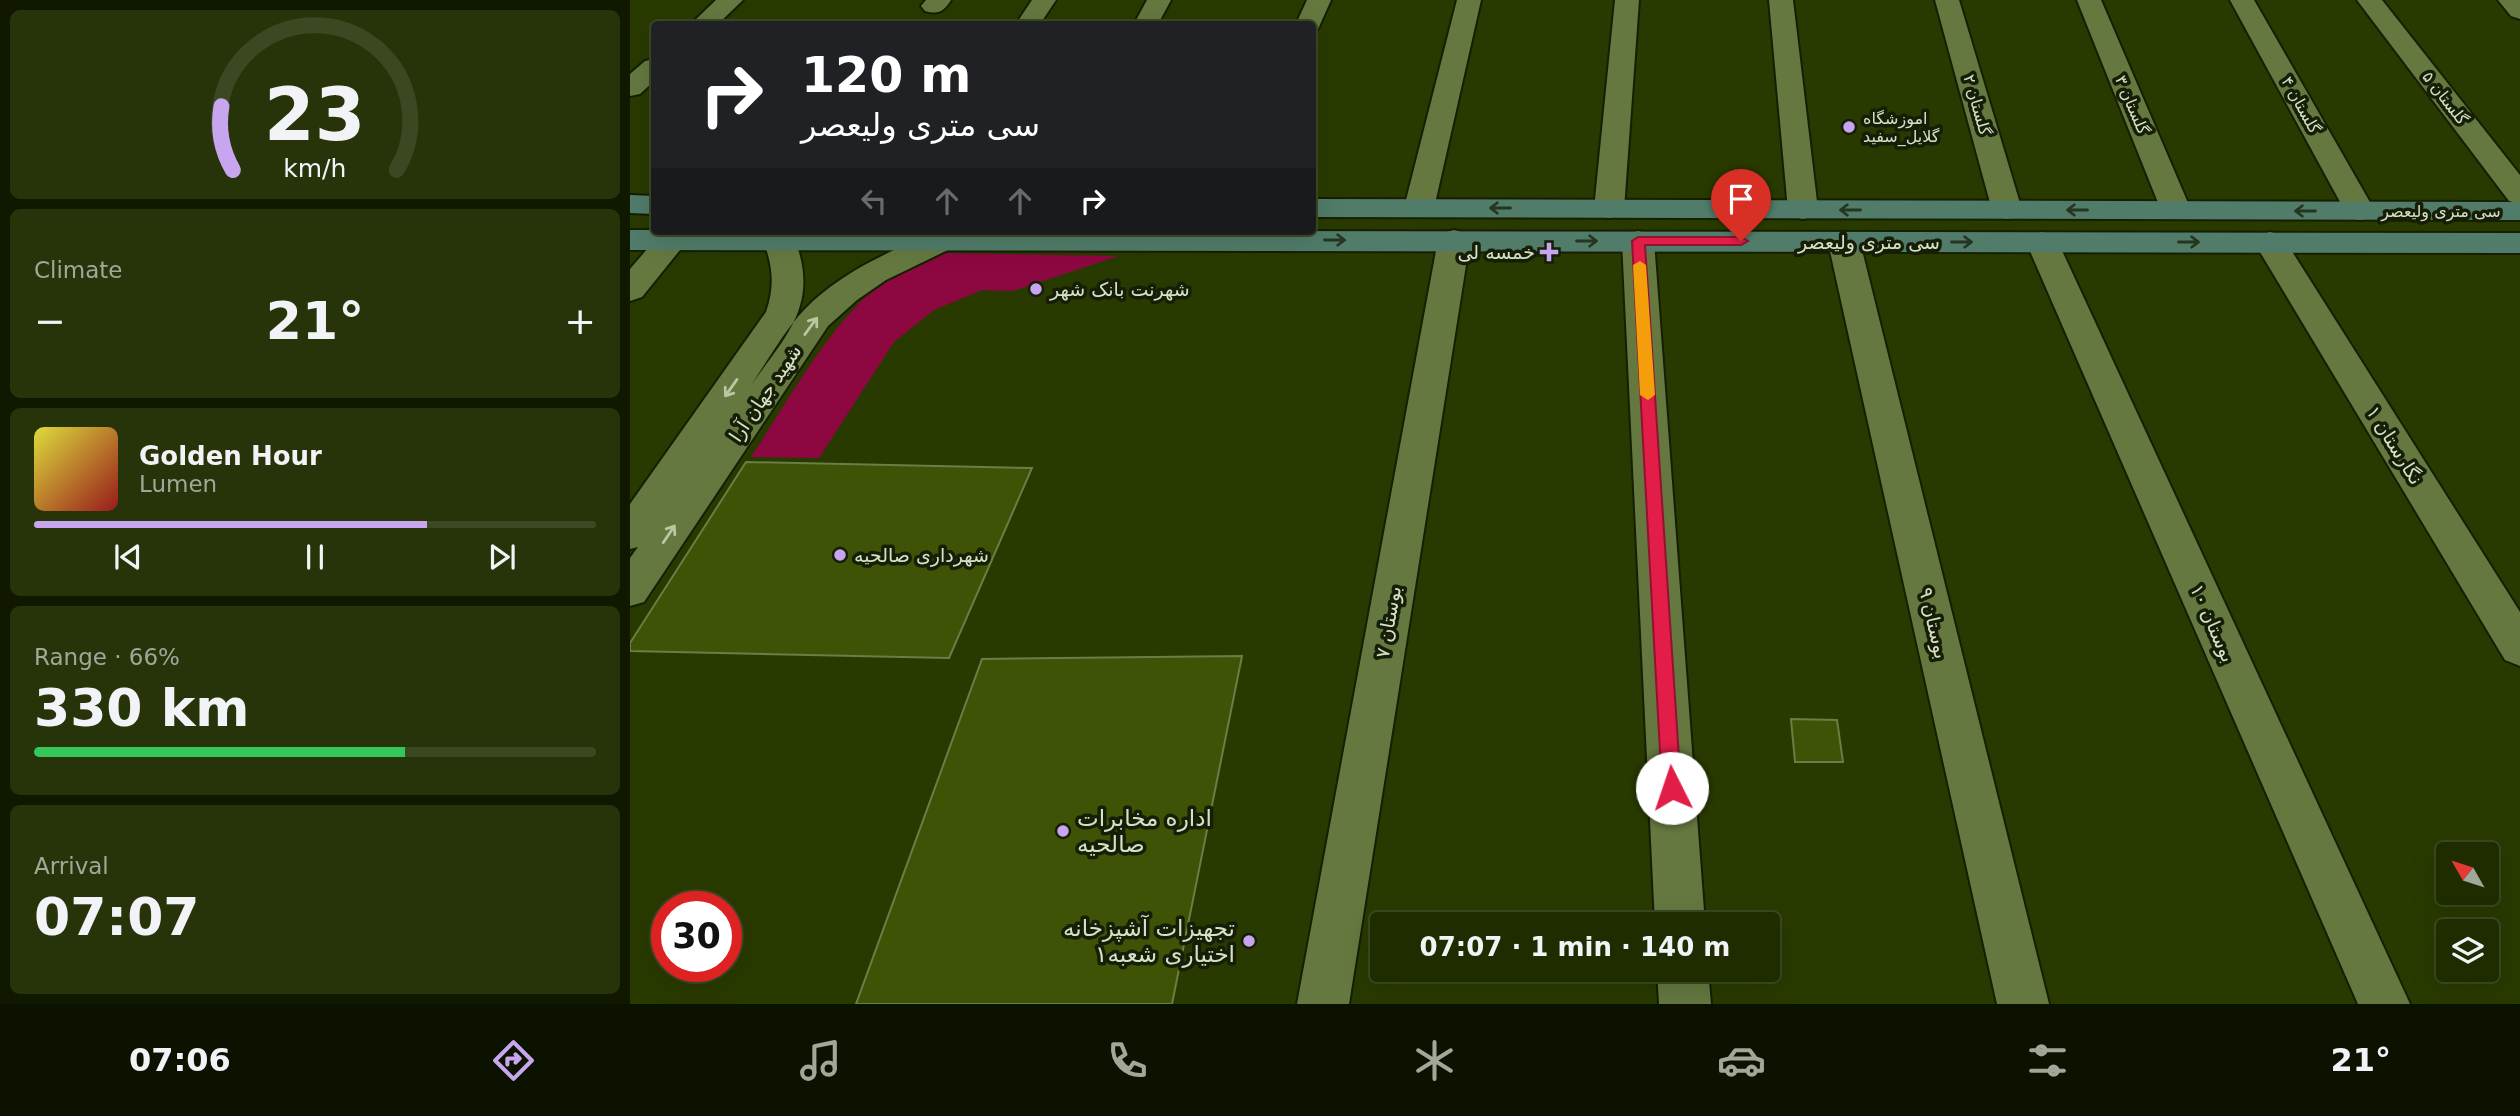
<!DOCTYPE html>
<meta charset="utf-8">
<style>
:root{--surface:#1f2c00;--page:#27340a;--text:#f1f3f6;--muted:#a1a799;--line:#3c4822;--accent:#c7a6ef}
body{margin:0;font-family:"DejaVu Sans",Cairo,sans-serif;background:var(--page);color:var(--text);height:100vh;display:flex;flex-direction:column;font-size:26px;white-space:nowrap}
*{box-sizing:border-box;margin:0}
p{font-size:23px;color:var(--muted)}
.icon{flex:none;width:38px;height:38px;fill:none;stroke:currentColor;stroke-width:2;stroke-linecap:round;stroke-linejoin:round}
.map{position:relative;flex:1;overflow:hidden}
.drawer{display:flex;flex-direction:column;gap:10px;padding:10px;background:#111800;width:630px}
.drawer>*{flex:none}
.top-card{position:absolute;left:21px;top:21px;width:665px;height:214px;border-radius:7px;box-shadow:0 7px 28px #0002,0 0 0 2px var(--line);background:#202124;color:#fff;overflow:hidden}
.needle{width:46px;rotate:309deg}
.buttons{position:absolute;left:1806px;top:842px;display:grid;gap:14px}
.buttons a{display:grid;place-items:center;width:63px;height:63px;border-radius:7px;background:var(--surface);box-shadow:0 7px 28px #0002,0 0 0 2px var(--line);font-size:35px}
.speed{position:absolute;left:21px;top:891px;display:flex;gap:14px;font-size:35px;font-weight:700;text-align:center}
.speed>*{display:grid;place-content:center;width:91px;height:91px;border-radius:50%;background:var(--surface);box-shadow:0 7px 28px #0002,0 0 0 2px var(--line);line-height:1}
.speed .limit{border:10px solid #d22;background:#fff;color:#111}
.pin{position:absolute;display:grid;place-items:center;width:60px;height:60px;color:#fff;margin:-72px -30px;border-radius:50% 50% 50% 0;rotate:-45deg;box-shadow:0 0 7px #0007}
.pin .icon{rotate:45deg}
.me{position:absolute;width:77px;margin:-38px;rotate:356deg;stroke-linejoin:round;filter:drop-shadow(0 0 5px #0008)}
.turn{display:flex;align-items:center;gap:24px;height:147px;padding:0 35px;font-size:32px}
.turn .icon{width:91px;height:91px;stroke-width:2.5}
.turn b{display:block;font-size:49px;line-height:60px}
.lanes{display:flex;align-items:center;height:66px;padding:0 35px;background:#0003;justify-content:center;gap:35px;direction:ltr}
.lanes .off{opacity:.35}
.big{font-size:52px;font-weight:700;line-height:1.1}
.drawer .widget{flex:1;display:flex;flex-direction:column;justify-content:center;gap:10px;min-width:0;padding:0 24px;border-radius:10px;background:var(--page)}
.drawer .dial{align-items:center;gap:0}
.dial svg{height:182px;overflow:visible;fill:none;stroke:var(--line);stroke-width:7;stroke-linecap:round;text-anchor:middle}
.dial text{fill:var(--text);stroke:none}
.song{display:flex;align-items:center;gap:21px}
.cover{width:84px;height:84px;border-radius:10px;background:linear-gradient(135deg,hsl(60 70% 55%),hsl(0 70% 35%))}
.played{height:7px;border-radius:4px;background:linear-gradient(90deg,var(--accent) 70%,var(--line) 70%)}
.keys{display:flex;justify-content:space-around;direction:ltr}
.heat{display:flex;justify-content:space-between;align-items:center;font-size:38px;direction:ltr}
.charge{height:10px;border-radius:5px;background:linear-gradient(90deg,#34c759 66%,var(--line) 0)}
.trip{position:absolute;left:740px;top:912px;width:410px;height:70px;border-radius:7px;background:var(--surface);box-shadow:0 7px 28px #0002,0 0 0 2px var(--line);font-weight:700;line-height:70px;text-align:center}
.tab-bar{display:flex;height:112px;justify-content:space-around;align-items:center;background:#0c1200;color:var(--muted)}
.tab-bar .icon{width:49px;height:49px}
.tab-bar .selected{color:var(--accent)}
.tab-bar b{font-size:32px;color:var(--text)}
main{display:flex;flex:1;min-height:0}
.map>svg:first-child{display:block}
</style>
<main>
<section class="drawer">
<div class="widget dial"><svg viewBox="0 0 100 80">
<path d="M14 69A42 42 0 1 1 86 69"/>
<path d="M14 69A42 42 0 0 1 9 41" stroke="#c7a6ef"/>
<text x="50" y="56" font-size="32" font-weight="700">23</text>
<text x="50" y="72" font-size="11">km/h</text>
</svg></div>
<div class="widget"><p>Climate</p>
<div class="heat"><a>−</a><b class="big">21°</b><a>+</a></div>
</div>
<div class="widget">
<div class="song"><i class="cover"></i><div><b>Golden Hour</b><p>Lumen</p></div></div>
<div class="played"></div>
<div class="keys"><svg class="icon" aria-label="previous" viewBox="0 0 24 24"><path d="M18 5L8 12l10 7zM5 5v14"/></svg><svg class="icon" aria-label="pause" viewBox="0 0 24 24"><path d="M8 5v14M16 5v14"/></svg><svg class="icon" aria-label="next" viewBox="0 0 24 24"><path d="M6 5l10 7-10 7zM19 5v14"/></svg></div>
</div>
<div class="widget"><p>Range · 66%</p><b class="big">330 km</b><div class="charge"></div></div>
<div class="widget"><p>Arrival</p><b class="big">07:07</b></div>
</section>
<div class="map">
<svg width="1890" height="1004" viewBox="0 0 1890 1004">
<rect width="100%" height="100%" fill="#293a00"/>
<path fill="#8d0740" d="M 314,253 L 488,256 L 383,291 L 352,290 L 304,310 L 264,342 L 189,458 L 121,457 C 159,400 207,310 264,274 C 279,265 298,260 314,253 Z"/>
<path fill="#3e5305" stroke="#6a7e46" stroke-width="2" d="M 116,462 L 402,468 L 319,658 L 0,651 L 0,643 Z
M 612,656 L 542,1004 L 226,1004 L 352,659 Z
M 1161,719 L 1207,720 L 1213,762 L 1165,762 Z"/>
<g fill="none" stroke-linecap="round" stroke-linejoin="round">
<defs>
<path id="minor" d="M 86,0 L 113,0 L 88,24 L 61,24 Z
M 296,0 L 321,0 C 314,11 309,15 295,11 L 291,6 Z
M 402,0 L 426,0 L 410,24 L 386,24 Z
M 517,0 L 541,0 L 528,24 L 504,24 Z
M 677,0 L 701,0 L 688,29 L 682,31 L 682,24 L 666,24 Z
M 827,0 L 851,0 L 804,208 L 800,214 L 789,217 L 778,214 L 774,208 Z
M 985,0 L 1009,0 L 994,209 L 990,215 L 979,218 L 968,215 L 964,209 Z
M 1139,0 L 1163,0 L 1188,210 L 1184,216 L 1173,219 L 1162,216 L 1158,210 Z
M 1305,0 L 1329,0 L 1392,210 L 1388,216 L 1377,219 L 1366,216 L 1362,210 Z
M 1447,0 L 1471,0 L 1561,210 L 1557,216 L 1546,219 L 1535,216 L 1531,210 Z
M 1600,0 L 1624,0 L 1745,211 L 1741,218 L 1730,220 L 1719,218 L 1715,211 Z
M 1727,0 L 1752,0 L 1890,175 L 1890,204 L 1879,201 Z
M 1868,0 L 1890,0 L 1890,19 L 1881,16 Z
M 24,59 L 24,81 L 10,94 L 0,96 L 0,74 L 15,61 Z
M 824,230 L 835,233 L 840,240 L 719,1004 L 667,1004 L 808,240 L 813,233 Z
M 45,231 L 53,233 L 58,240 L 12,297 L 0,301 L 0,269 L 31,233 Z
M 1008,231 L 1019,234 L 1024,241 L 1075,924 L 1025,924 L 992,241 L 997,234 Z
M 1214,232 L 1225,235 L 1230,242 L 1419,1004 L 1367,1004 L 1198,242 L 1203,235 Z
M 1412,232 L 1423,235 L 1428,242 L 1780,1004 L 1728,1004 L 1396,242 L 1401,235 Z
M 1640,232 L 1651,235 L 1656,242 L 1890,612 L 1890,666 L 1875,660 L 1624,242 L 1629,235 Z
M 1027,970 L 1078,970 L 1081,1004 L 1029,1004 Z"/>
<path id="tertiary" d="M 139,231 L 171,231 L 165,240 C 191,309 152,339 115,394 C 135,366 152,333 175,309 C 201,282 237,262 271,247 C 288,239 303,229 322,234 L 327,241 L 322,248 L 256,280 L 227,300 L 198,326 L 14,602 L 0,606 L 0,558 L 8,547 L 0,549 L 0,504 L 136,312 C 145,286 143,266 133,240 Z"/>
<path id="secondary" d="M 0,195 L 24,196 L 24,214 L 0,213 Z
M 682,199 L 1890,202 L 1890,220 L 682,217 Z
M 0,230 L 1890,233 L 1890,253 L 0,250 Z"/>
</defs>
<use href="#minor" stroke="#151f03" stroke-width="4"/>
<use href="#tertiary" stroke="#151f03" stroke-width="4"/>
<use href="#secondary" stroke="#151f03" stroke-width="4"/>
<use href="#minor" fill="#647840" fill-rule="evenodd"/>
<use href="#tertiary" fill="#647840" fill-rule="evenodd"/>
<use href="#secondary" fill="#517c6a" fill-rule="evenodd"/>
</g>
<defs><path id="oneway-shaft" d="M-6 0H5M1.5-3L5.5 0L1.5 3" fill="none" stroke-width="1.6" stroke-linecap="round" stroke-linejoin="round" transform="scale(1.75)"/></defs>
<g stroke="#253620">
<use href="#oneway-shaft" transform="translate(870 208) rotate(-180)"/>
<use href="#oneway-shaft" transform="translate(1220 210) rotate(-180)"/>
<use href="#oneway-shaft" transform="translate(1447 210) rotate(-180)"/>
<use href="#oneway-shaft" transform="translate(1675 211) rotate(-180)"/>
<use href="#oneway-shaft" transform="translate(705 240)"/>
<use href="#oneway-shaft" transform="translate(957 241)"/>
<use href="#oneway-shaft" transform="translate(1332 242)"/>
<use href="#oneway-shaft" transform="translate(1559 242)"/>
</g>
<g stroke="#b9c7a3">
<use href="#oneway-shaft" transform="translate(181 326) rotate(-54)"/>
<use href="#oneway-shaft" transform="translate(101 388) rotate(125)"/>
<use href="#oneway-shaft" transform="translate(39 534) rotate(-56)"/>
</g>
<path fill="#e11d48" stroke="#92132f" stroke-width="2" d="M 1008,237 L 1111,237 L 1118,241 L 1111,245 L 1015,245 L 1051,788 L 1049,794 L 1042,796 L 1035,794 L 1032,788 L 1002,241 Z"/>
<path fill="#f59e0b" d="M 1010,261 L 1016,265 L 1025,395 L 1018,400 L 1010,395 L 1003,265 Z"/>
<g fill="#c7a6ef" stroke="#161e07" stroke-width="2.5">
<circle cx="1219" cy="127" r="7"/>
<path d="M915.5 241.5h7v7h7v7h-7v7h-7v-7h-7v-7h7z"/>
<circle cx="406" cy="289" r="7"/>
<circle cx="210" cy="555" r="7"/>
<circle cx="433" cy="831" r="7"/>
<circle cx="619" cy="941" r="7"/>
</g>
<g text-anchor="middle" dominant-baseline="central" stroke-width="7" stroke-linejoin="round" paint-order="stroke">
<g font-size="16" fill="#d5e1c4" stroke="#161e07">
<text transform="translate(1815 98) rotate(52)">گلستان ۵</text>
<text transform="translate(1347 105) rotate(74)">گلستان ۲</text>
<text transform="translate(1502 105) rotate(67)">گلستان ۳</text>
<text transform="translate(1671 105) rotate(61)">گلستان ۴</text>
<text x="1811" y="211">سی متری ولیعصر</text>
</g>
<g font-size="16" fill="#d5e1c4" stroke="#161e07" text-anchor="start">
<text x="1233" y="118">اموزشگاه<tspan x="1233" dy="18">گلایل_سفید</tspan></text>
</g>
<g font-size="19" fill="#d5e1c4" stroke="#161e07">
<text x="1239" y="242">سی متری ولیعصر</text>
<text transform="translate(135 393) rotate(-56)">شهید جهان آرا</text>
<text transform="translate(1765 445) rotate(58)">نگارستان ۱</text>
<text transform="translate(758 622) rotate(-80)">بوستان ۷</text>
<text transform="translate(1304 623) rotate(77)">بوستان ۹</text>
<text transform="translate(1583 623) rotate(66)">بوستان ۱۰</text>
</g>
<g font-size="19" fill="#d5e1c4" stroke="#161e07" text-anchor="start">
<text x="905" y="252" text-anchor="end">خمسه لی</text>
<text x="420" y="289">شهرنت بانک شهر</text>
<text x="224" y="555">شهرداری صالحیه</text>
</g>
<g font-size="23" fill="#d5e1c4" stroke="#161e07" text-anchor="start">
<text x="447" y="818">اداره مخابرات<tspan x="447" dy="26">صالحیه</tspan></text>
<text x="605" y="928" text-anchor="end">تجهیزات آشپزخانه<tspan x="605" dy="26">اختیاری شعبه۱</tspan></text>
</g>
</g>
</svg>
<div class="buttons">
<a><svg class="needle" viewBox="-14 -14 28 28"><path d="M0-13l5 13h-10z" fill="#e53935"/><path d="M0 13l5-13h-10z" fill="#a1a799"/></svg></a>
<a><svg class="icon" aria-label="layers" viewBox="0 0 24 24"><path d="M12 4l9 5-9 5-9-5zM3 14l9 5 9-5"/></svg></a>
</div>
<div class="speed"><div class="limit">30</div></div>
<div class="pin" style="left:1111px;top:241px;background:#d93025"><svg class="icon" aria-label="arrive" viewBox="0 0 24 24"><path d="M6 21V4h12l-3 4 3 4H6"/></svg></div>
<svg class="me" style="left:1042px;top:788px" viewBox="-20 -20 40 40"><circle r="19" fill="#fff"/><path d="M0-13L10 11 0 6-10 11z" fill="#e11d48"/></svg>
<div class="trip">07:07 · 1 min · 140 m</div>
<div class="top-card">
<div class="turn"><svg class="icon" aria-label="right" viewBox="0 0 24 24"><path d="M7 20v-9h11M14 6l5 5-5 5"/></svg><div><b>120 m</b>سی متری ولیعصر</div></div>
<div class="lanes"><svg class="icon off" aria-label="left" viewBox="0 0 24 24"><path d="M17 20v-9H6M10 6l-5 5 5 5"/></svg><svg class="icon off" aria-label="ahead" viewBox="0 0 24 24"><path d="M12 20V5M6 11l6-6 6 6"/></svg><svg class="icon off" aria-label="ahead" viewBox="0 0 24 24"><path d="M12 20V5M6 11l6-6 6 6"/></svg><svg class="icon" aria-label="right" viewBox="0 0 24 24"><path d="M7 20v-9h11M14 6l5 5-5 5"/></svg></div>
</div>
</div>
</main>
<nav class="tab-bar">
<b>07:06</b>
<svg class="icon selected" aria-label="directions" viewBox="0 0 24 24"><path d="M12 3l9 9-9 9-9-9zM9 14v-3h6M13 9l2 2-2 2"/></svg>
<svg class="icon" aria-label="music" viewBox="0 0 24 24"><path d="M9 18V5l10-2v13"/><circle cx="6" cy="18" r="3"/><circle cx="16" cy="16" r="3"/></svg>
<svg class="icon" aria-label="phone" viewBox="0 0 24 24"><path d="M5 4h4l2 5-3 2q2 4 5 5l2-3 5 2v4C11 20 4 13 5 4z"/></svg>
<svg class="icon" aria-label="climate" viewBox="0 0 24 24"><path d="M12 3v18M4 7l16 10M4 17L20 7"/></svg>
<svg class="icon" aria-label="car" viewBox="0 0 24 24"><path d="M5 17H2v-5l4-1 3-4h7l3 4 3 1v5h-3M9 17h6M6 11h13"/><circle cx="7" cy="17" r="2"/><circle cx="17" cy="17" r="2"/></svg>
<svg class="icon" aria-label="filters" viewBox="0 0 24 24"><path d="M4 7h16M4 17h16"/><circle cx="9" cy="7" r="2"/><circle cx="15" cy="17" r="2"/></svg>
<b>21°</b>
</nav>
